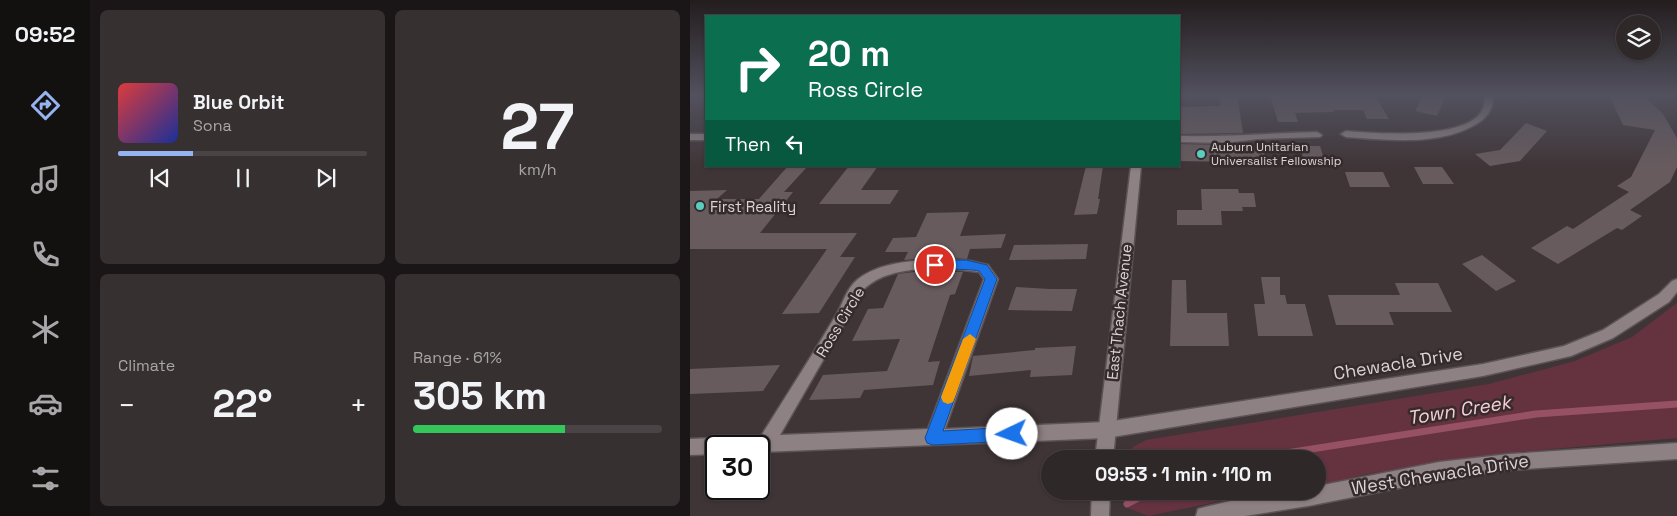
<!DOCTYPE html>
<meta charset="utf-8">
<style>
:root{--surface:#2f2829;--page:#373031;--text:#f1f3f6;--muted:#a7a6a8;--line:#4a4446;--accent:#95b2f1}
body{margin:0;font-family:"Space Grotesk",sans-serif;background:var(--page);color:var(--text);height:100vh;display:flex;flex-direction:column;font-size:19px;white-space:nowrap}
*{box-sizing:border-box;margin:0}
p{font-size:16px;color:var(--muted)}
.icon{flex:none;width:28px;height:28px;fill:none;stroke:currentColor;stroke-width:2;stroke-linecap:round;stroke-linejoin:round}
.map{position:relative;flex:1;overflow:hidden}
.details{display:flex;flex-direction:column;gap:10px;padding:10px;background:#1a1617;width:600px}
.details>*{flex:none}
.banner{position:absolute;left:15px;top:15px;width:475px;height:152px;border-radius:0px;box-shadow:0 1px 4px #0004,0 0 0 1px var(--line);background:#0b6e4f;color:#fff;overflow:hidden}
.buttons{position:absolute;left:926px;top:15px;display:grid;gap:10px}
.buttons a{display:grid;place-items:center;width:45px;height:45px;border-radius:50%;background:var(--surface);box-shadow:0 1px 4px #0004,0 0 0 1px var(--line);font-size:25px}
.speed{position:absolute;left:15px;top:435px;display:flex;gap:10px;font-size:25px;font-weight:700;text-align:center}
.speed>*{display:grid;place-content:center;width:65px;height:65px;border-radius:50%;background:var(--surface);box-shadow:0 1px 4px #0004,0 0 0 1px var(--line);line-height:1}
.speed .limit{border:2px solid #111;border-radius:8px;background:#fff;color:#111}
.pin{position:absolute;display:grid;place-items:center;width:42px;height:42px;color:#fff;margin:-21px;border:2px solid #fff;border-radius:50%;box-shadow:0 1px 5px #0007}
.me{position:absolute;width:55px;margin:-28px;rotate:267deg;stroke-linejoin:round;filter:drop-shadow(0 0 4px #0008)}
.turn{display:flex;align-items:center;gap:18px;height:105px;padding:0 20px;font-size:22px}
.turn .icon{width:65px;height:65px;stroke-width:2.5}
.turn b{display:block;font-size:35px;line-height:42px}
.then{display:flex;align-items:center;height:48px;padding:0 20px;background:#0003;gap:10px;font-size:19px}
.big{font-size:38px;font-weight:700;line-height:1.1}
.details .widget{flex:1;display:flex;flex-direction:column;justify-content:center;gap:8px;min-width:0;padding:0 18px;border-radius:8px;background:var(--page)}
.details .dial{align-items:center;gap:0}
.dial b{font-size:65px;line-height:1}
.song{display:flex;align-items:center;gap:15px}
.cover{width:60px;height:60px;border-radius:8px;background:linear-gradient(135deg,hsl(0 70% 55%),hsl(230 70% 35%))}
.played{height:5px;border-radius:2px;background:linear-gradient(90deg,var(--accent) 30%,var(--line) 30%)}
.keys{display:flex;justify-content:space-around;direction:ltr}
.heat{display:flex;justify-content:space-between;align-items:center;font-size:28px;direction:ltr}
.charge{height:8px;border-radius:4px;background:linear-gradient(90deg,#34c759 61%,var(--line) 0)}
.details .tiles{flex:1;display:grid;gap:10px;grid-template-columns:repeat(2,1fr)}
.trip{position:absolute;left:351px;top:450px;width:285px;height:50px;border-radius:25px;background:var(--surface);box-shadow:0 1px 4px #0004,0 0 0 1px var(--line);font-weight:700;line-height:50px;text-align:center}
main{display:flex;flex:1;min-height:0}
.tabs{display:flex;flex-direction:column;width:90px;justify-content:space-around;align-items:center;background:#131010;color:var(--muted)}
.tabs .icon{width:35px;height:35px}
.tabs .on{color:var(--accent)}
.tabs b{font-size:22px;color:var(--text)}
.map>svg:first-child{display:block}
</style>
<main>
<nav class="tabs">
<b>09:52</b>
<svg class="icon on" aria-label="directions" viewBox="0 0 24 24"><path d="M12 3l9 9-9 9-9-9zM9 14v-3h6M13 9l2 2-2 2"/></svg>
<svg class="icon" aria-label="music" viewBox="0 0 24 24"><path d="M9 18V5l10-2v13"/><circle cx="6" cy="18" r="3"/><circle cx="16" cy="16" r="3"/></svg>
<svg class="icon" aria-label="phone" viewBox="0 0 24 24"><path d="M5 4h4l2 5-3 2q2 4 5 5l2-3 5 2v4C11 20 4 13 5 4z"/></svg>
<svg class="icon" aria-label="climate" viewBox="0 0 24 24"><path d="M12 3v18M4 7l16 10M4 17L20 7"/></svg>
<svg class="icon" aria-label="car" viewBox="0 0 24 24"><path d="M5 17H2v-5l4-1 3-4h7l3 4 3 1v5h-3M9 17h6M6 11h13"/><circle cx="7" cy="17" r="2"/><circle cx="17" cy="17" r="2"/></svg>
<svg class="icon" aria-label="filters" viewBox="0 0 24 24"><path d="M4 7h16M4 17h16"/><circle cx="9" cy="7" r="2"/><circle cx="15" cy="17" r="2"/></svg>
</nav>
<section class="details">
<div class="tiles">
<div class="widget">
<div class="song"><i class="cover"></i><div><b>Blue Orbit</b><p>Sona</p></div></div>
<div class="played"></div>
<div class="keys"><svg class="icon" aria-label="previous" viewBox="0 0 24 24"><path d="M18 5L8 12l10 7zM5 5v14"/></svg><svg class="icon" aria-label="pause" viewBox="0 0 24 24"><path d="M8 5v14M16 5v14"/></svg><svg class="icon" aria-label="next" viewBox="0 0 24 24"><path d="M6 5l10 7-10 7zM19 5v14"/></svg></div>
</div>
<div class="widget dial"><b>27</b><p>km/h</p></div>
<div class="widget"><p>Climate</p>
<div class="heat"><a>−</a><b class="big">22°</b><a>+</a></div>
</div>
<div class="widget"><p>Range · 61%</p><b class="big">305 km</b><div class="charge"></div></div>
</div>
</section>
<div class="map">
<svg width="987" height="516" viewBox="0 0 987 516">
<rect width="100%" height="100%" fill="#3f3537"/>
<path fill="#653240" d="M 987,303 L 987,438 L 817,453 L 677,474 L 628,486 L 628,459 L 437,459 L 443,447 L 456,440 L 799,384 L 885,361 L 942,337 Z
M 431,491 L 597,491 L 546,498 L 458,516 L 438,508 L 432,500 Z"/>
<g fill="none" stroke-linecap="round" stroke-linejoin="round">
<path stroke="#965264" stroke-width="7" d="M 558,459 L 846,414 L 987,404
M 437,504 L 462,491"/>
</g>
<path fill="#675b5e" d="M 547,95 L 553,133 L 489,134 L 489,107 L 531,106 L 530,96 Z
M 580,95 L 685,95 L 699,119 L 677,119 L 673,110 L 643,110 L 644,112 L 605,113 L 608,122 L 588,122 Z
M 733,95 L 756,95 L 747,116 L 725,111 Z
M 919,95 L 953,95 L 973,114 L 987,138 L 987,167 L 980,182 L 940,210 L 952,216 L 932,230 L 927,228 L 868,264 L 841,248 L 877,226 L 883,229 L 939,192 L 927,186 L 941,177 L 965,130 L 933,125 Z
M 836,123 L 857,131 L 830,161 L 800,166 L 785,154 L 810,150 Z
M 555,142 L 556,146 L 573,146 L 577,165 L 554,165 L 553,162 L 489,161 L 489,144 L 535,145 Z
M 610,146 L 630,146 L 636,165 L 615,165 Z
M 98,166 L 118,166 L 94,192 L 103,192 L 70,233 L 167,233 L 150,257 L 165,257 L 129,313 L 92,314 L 137,249 L 0,249 L 0,191 L 37,190 L 27,199 L 69,199 Z
M 159,166 L 188,166 L 171,190 L 209,190 L 200,204 L 129,204 Z
M 396,166 L 413,166 L 408,199 L 410,199 L 407,214 L 384,215 Z
M 724,167 L 752,167 L 764,184 L 733,184 Z
M 655,172 L 693,172 L 700,187 L 660,187 Z
M 511,189 L 548,189 L 549,193 L 564,193 L 566,207 L 552,207 L 553,211 L 531,211 L 532,225 L 487,225 L 487,210 L 512,210 Z
M 279,212 L 270,236 L 316,234 L 311,248 L 280,249 L 277,259 L 248,257 L 214,260 L 218,252 L 195,252 L 203,238 L 226,237 L 237,213 Z
M 398,244 L 396,259 L 319,260 L 324,245 Z
M 792,255 L 826,281 L 806,291 L 772,264 Z
M 231,271 L 273,272 L 265,294 L 260,295 L 238,362 L 250,361 L 243,385 L 174,390 L 170,398 L 119,400 L 133,375 L 197,371 L 210,339 L 162,341 L 178,309 L 193,308 L 208,274 Z
M 571,277 L 590,277 L 590,295 L 595,295 L 597,304 L 615,304 L 623,336 L 568,336 L 564,304 L 575,304 Z
M 482,280 L 496,280 L 497,313 L 537,313 L 539,346 L 480,346 Z
M 705,283 L 748,283 L 762,312 L 699,312 L 704,325 L 646,325 L 638,295 L 710,295 Z
M 326,287 L 360,289 L 387,289 L 382,311 L 318,310 Z
M 386,346 L 382,375 L 340,377 L 341,370 L 279,376 L 283,356 L 345,350 L 345,348 Z
M 90,365 L 73,391 L 0,394 L 0,369 Z"/>
<g fill="none" stroke-linecap="round" stroke-linejoin="round">
<defs>
<path id="minor" d="M 794,95 L 802,95 C 805,105 799,115 791,121 C 753,147 700,140 656,137 L 651,134 L 656,131 C 682,133 804,144 794,95 Z
M 627,132 L 632,135 L 630,137 L 568,139 L 535,143 L 489,142 L 489,136 C 535,137 581,133 627,132 Z
M 0,134 L 16,134 L 16,140 L 0,140 Z
M 248,259 L 280,261 L 298,265 L 308,279 L 255,429 L 416,422 L 793,364 L 874,346 L 913,330 L 969,294 L 982,281 L 987,279 L 987,292 L 979,302 L 923,338 L 881,356 L 793,376 L 416,438 L 69,452 L 69,446 L 26,446 L 26,454 L 0,455 L 0,439 L 71,436 C 96,396 122,356 146,315 C 153,304 156,289 167,280 C 189,262 222,261 248,259 ZM 231,269 L 265,269 L 289,272 L 294,279 L 238,429 L 90,435 L 174,289 C 190,274 211,271 231,269 Z
M 987,443 L 987,459 L 819,470 L 749,480 L 618,506 L 555,516 L 506,516 L 508,509 L 515,507 L 571,494 L 591,491 L 628,491 L 628,486 L 749,462 L 819,454 Z"/>
<path id="tertiary" d="M 441,166 L 451,166 L 423,459 L 405,459 Z
M 402,491 L 420,491 L 419,516 L 401,516 Z"/>
</defs>
<use href="#minor" stroke="#5c5355" stroke-width="3"/>
<use href="#tertiary" stroke="#5c5355" stroke-width="3"/>
<use href="#minor" fill="#8d8183" fill-rule="evenodd"/>
<use href="#tertiary" fill="#8d8183" fill-rule="evenodd"/>
</g>
<linearGradient id="sky" x2="0" y2="1"><stop stop-color="#231d1e"/><stop offset="0.57" stop-color="#52515e"/><stop offset="1" stop-color="#52515e" stop-opacity="0"/></linearGradient>
<rect width="987" height="167" fill="url(#sky)"/>
<path fill="#1a73e8" stroke="#114b97" d="M 276,260 L 297,265 L 307,279 L 253,431 L 322,427 L 327,429 L 329,434 L 327,439 L 322,441 L 243,445 L 237,443 L 235,438 L 295,279 L 289,271 C 277,268 244,271 240,265 L 245,261 Z"/>
<path fill="#f59e0b" d="M 280,334 L 286,339 L 265,397 L 263,402 L 258,404 L 253,402 L 251,397 L 273,339 Z"/>
<g fill="#59cebf" stroke="#352b2d" stroke-width="2">
<circle cx="511" cy="154" r="5"/>
<circle cx="10" cy="206" r="5"/>
</g>
<g text-anchor="middle" dominant-baseline="central" stroke-width="5" stroke-linejoin="round" paint-order="stroke">
<g font-size="12" fill="#dbd4d5" stroke="#352b2d" text-anchor="start">
<text x="521" y="147">Auburn Unitarian<tspan x="521" dy="14">Universalist Fellowship</tspan></text>
</g>
<g font-size="15" fill="#dbd4d5" stroke="#352b2d" text-anchor="start">
<text x="20" y="206">First Reality</text>
</g>
<g font-size="15" fill="#dbd4d5" stroke="#352b2d">
<text transform="translate(429 312) rotate(-84)">East Thach Avenue</text>
<text transform="translate(150 322) rotate(-59)">Ross Circle</text>
</g>
<g font-size="18" fill="#dbd4d5" stroke="#352b2d">
<text transform="translate(708 363) rotate(-9)">Chewacla Drive</text>
<text transform="translate(750 474) rotate(-9)">West Chewacla Drive</text>
</g>
<g font-size="19" font-style="italic" fill="#f9ced7" stroke="#352b2d">
<text transform="translate(769 410) rotate(-9)">Town Creek</text>
</g>
</g>
</svg>
<div class="buttons">
<a><svg class="icon" aria-label="layers" viewBox="0 0 24 24"><path d="M12 4l9 5-9 5-9-5zM3 14l9 5 9-5"/></svg></a>
</div>
<div class="speed"><div class="limit">30</div></div>
<div class="pin" style="left:245px;top:265px;background:#d93025"><svg class="icon" aria-label="arrive" viewBox="0 0 24 24"><path d="M6 21V4h12l-3 4 3 4H6"/></svg></div>
<svg class="me" style="left:322px;top:434px" viewBox="-20 -20 40 40"><circle r="19" fill="#fff"/><path d="M0-13L10 11 0 6-10 11z" fill="#1a73e8"/></svg>
<div class="trip">09:53 · 1 min · 110 m</div>
<div class="banner">
<div class="turn"><svg class="icon" aria-label="right" viewBox="0 0 24 24"><path d="M7 20v-9h11M14 6l5 5-5 5"/></svg><div><b>20 m</b>Ross Circle</div></div>
<div class="then">Then<svg class="icon" aria-label="left" viewBox="0 0 24 24"><path d="M17 20v-9H6M10 6l-5 5 5 5"/></svg></div>
</div>
</div>
</main>
